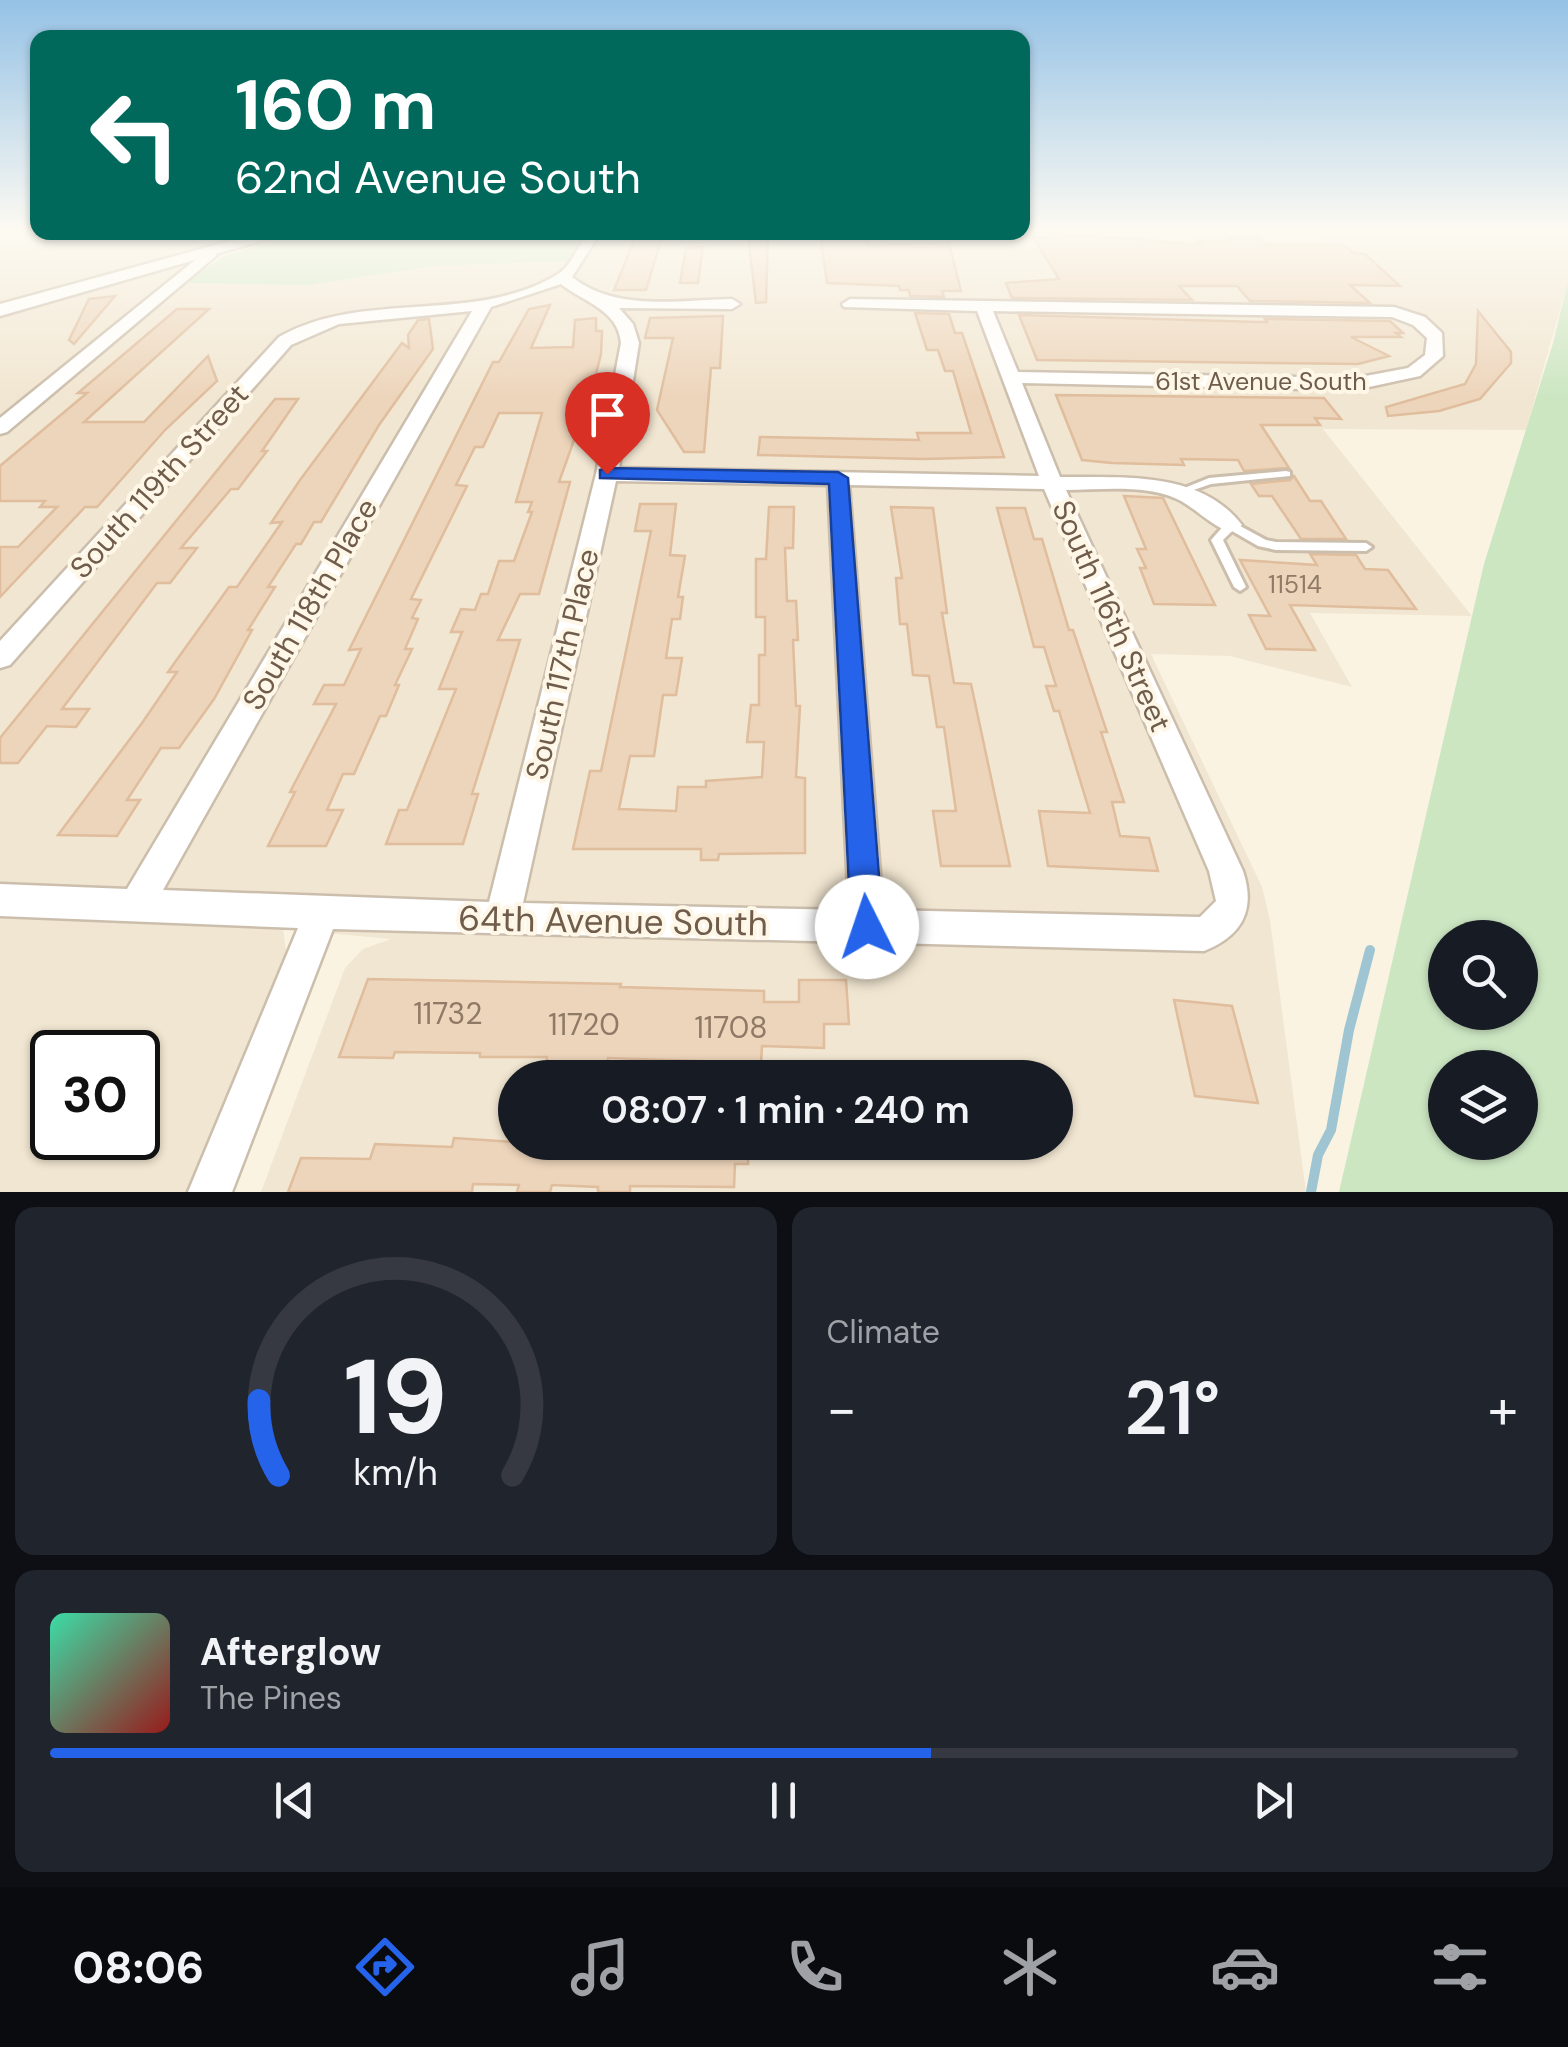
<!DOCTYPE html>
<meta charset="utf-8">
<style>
:root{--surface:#171b24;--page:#20242c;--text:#f1f3f6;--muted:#9ea1a6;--line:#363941;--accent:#2563eb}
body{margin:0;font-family:"DM Sans",sans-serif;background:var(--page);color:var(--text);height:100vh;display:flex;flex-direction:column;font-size:38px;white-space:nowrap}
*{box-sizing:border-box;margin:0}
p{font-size:32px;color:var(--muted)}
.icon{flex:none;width:55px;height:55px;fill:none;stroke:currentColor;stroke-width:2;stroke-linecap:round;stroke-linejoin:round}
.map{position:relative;height:1192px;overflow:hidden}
.details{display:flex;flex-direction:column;gap:15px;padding:15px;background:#0d0f14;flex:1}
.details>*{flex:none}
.top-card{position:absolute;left:30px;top:30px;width:1000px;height:210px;border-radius:20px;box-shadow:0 2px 8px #0004;background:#00695c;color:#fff;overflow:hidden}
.fabs{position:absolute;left:1428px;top:920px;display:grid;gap:20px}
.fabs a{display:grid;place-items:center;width:110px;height:110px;border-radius:50%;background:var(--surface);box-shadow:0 2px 8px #0004;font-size:50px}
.speed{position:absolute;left:30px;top:1030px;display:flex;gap:20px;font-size:50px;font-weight:700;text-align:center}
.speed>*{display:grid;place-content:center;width:130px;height:130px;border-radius:50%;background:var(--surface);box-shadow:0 2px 8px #0004;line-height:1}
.speed .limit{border:5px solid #111;border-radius:15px;background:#fff;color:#111}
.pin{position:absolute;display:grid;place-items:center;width:85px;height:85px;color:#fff;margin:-102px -42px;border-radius:50% 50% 50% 0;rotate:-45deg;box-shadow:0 0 10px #0007}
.pin .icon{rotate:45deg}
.me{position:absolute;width:110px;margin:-55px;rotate:356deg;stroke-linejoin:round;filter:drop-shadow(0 0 8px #0008)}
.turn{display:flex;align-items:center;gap:35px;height:210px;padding:0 40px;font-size:45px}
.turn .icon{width:130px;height:130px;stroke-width:2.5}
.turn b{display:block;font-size:70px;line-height:85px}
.big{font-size:75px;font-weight:600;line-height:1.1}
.details .widget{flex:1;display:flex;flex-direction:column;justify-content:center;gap:15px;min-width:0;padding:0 35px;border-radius:20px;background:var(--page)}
.details .dial{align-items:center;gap:0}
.dial svg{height:260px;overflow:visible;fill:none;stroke:var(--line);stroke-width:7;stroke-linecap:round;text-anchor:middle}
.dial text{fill:var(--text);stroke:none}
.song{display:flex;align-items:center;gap:30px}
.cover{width:120px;height:120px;border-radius:15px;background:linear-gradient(135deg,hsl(160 70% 55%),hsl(0 70% 35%))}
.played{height:10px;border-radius:5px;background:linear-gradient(90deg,var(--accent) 60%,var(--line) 60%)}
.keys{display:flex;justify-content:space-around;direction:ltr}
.heat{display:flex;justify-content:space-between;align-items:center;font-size:55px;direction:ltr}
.details .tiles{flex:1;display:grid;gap:15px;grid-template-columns:1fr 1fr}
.widget:last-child{grid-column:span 2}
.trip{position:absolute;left:498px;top:1060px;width:575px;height:100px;border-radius:50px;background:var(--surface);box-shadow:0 2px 8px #0004;font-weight:600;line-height:100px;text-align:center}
.tabs{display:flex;height:160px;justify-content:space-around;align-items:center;background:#090b0e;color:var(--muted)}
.tabs .icon{width:70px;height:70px}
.tabs .current{color:var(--accent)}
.tabs b{font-size:45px;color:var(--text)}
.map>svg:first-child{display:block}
</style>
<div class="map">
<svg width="1568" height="1192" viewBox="0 0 1568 1192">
<rect width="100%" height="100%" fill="#faf3e2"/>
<path fill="#f1e6d1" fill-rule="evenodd" d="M 0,230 L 38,232 L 234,233 L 217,246 L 0,303 Z
M 1023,230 L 1568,234 L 1568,281 L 1526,430 L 1323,429 L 1472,616 L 1310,613 L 1352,687 L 1230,656 L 1151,654 L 1262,887 L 1270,920 L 1306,1192 L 261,1192 L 345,968 L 363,949 L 391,939 L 283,929 L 288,964 L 192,1192 L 0,1192 L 0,314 L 186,266 L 166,283 L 307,285 L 435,266 L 569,261 L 585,233 ZM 52,1052 L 138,1052 L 138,1138 L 52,1138 ZM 515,1078 L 1055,1078 L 1055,1142 L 515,1142 Z"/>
<path fill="#cce6c2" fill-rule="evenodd" d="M 303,232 L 585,232 L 585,233 L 570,261 L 435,266 L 307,285 L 185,283 L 224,256 Z
M 1568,281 L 1568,1192 L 1339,1192 L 1484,564 L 1553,343 ZM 1445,938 L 1520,938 L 1520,1012 L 1445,1012 ZM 1445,1068 L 1520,1068 L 1520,1142 L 1445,1142 Z"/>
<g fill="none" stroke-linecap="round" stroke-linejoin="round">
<path stroke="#9fc5d3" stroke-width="10" d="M 1311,1192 L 1318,1155 L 1331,1130 L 1349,1030 L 1370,950"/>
</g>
<path fill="#edd5bb" stroke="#dfbd9d" stroke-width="2.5" d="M 637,233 L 663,233 L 646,290 L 614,290 Z
M 820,233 L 867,234 L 868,245 L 949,243 L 961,291 L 942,291 L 944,297 L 910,296 L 909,290 L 900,290 L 899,286 L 827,283 Z
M 748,236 L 768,236 L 766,302 L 756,303 Z
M 1094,236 L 1202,245 L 1198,241 L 1231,241 L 1228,238 L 1259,238 L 1266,244 L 1341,244 L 1354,253 L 1365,254 L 1400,286 L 1350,285 L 1370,303 L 1250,301 L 1237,286 L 1179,286 L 1192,300 L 1012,298 L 1006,283 L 1059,279 L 1033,237 Z
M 703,247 L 698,283 L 680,283 L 686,248 Z
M 115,296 L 74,344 L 69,340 L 89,299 Z
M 550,305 L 531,348 L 573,347 L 575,320 L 596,318 L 596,331 L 602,331 L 601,354 L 579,440 L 574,440 L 559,482 L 570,482 L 539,594 L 520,594 L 498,640 L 520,640 L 472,794 L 478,794 L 463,844 L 386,844 L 399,810 L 407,810 L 456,689 L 439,689 L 462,632 L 451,632 L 461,609 L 475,610 L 481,594 L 488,594 L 499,561 L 514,561 L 532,512 L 528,512 L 532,502 L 516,502 L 542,413 L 499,413 L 483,447 L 475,447 L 456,485 L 467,486 L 411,599 L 421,600 L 412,618 L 418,619 L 405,649 L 412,649 L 395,685 L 399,685 L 386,716 L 380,716 L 354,774 L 343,774 L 327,810 L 343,810 L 326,846 L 268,846 L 295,792 L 290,792 L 336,704 L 314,704 L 324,685 L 344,685 L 361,649 L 349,650 L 493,362 L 499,362 L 529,309 Z
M 177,309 L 209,309 L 84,422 L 144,422 L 208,356 L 217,381 L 165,430 L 97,507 L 85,507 L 0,597 L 0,547 L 18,547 L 57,507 L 40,507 L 45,501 L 0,501 L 0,466 L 87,393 L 78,393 Z
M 1478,311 L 1511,352 L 1511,363 L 1480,399 L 1439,411 L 1388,416 L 1386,407 L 1465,384 L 1476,364 Z
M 915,313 L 949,314 L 955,333 L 962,333 L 1004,457 L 922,459 L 758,455 L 760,437 L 919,440 L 917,433 L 971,433 L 953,371 L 945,371 L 938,350 L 927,350 Z
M 1019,315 L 1258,322 L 1267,322 L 1265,319 L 1390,321 L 1403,333 L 1396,333 L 1401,337 L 1351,337 L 1389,356 L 1358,364 L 1037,360 Z
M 723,316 L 720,368 L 711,368 L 704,452 L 684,452 L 657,410 L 673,338 L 645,338 L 650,318 Z
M 429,319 L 433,349 L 379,425 L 321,522 L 314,522 L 301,544 L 296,544 L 268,587 L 275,587 L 248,630 L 252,630 L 214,699 L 179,748 L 161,748 L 127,800 L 140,800 L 117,836 L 58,835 L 142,723 L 177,672 L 168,672 L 229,587 L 237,587 L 282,522 L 271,523 L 300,480 L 402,343 L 409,348 L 408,335 L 418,320 Z
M 1056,395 L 1324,398 L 1341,419 L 1315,418 L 1320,425 L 1261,425 L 1289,468 L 1244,471 L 1238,460 L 1181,459 L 1184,465 L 1112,463 L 1082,460 Z
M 275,399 L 298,399 L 262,451 L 267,451 L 238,489 L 231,489 L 181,548 L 197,548 L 170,583 L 157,583 L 62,709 L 89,709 L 76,727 L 47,726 L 18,763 L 0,763 L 0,738 Z
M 1294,476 L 1310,501 L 1321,501 L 1346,539 L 1301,539 L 1272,496 L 1259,496 L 1251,484 L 1290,480 Z
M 1124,496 L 1163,498 L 1215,605 L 1154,604 L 1140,568 L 1146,568 L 1137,549 L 1146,549 Z
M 640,504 L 676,504 L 670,555 L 685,556 L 678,597 L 683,597 L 680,619 L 672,619 L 666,658 L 682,658 L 676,695 L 663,695 L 654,756 L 630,756 L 619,809 L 676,811 L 678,787 L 706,787 L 706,781 L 762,777 L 764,742 L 747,742 L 751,705 L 759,705 L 759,655 L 765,655 L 765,617 L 756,617 L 756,559 L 766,559 L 769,507 L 794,507 L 793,548 L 785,548 L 787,601 L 796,601 L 798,640 L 793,640 L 796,706 L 800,706 L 796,777 L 805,778 L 805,853 L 719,854 L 718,860 L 701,860 L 701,849 L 573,849 L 590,771 L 601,771 L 651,531 L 635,531 Z
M 891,507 L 933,508 L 947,613 L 942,613 L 954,683 L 971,684 L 1010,866 L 941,866 L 933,811 L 956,811 L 944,727 L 937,727 L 929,676 L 913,675 L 907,624 L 900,624 L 896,578 L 902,578 Z
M 997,508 L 1025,508 L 1034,539 L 1042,539 L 1069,630 L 1073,630 L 1107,732 L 1101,732 L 1124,802 L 1112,802 L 1120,836 L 1149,838 L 1158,871 L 1048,866 L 1039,811 L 1090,813 L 1059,711 L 1054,711 L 1046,686 L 1056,686 L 1044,647 L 1034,647 Z
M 1310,554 L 1356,555 L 1365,569 L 1388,570 L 1416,609 L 1290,605 L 1315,650 L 1266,649 L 1249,615 L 1270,616 L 1240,560 L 1317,565 Z
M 368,979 L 621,984 L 620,987 L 764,991 L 764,1002 L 799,1002 L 799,980 L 846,980 L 849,1024 L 824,1024 L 824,1048 L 762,1046 L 761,1063 L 608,1058 L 607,1065 L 546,1064 L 547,1057 L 480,1057 L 480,1053 L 395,1052 L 393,1058 L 339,1057 Z
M 1174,1000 L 1232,1006 L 1258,1103 L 1195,1096 Z
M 454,1138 L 515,1142 L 749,1142 L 748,1164 L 735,1164 L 734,1187 L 630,1186 L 630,1192 L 598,1192 L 598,1187 L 552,1185 L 550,1192 L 517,1192 L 519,1185 L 473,1184 L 472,1192 L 288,1192 L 301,1158 L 370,1159 L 375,1144 L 452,1147 Z"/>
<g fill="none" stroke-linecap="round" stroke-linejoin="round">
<defs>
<path id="service" d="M 1286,471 L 1290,472 L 1290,476 L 1211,484 L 1182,494 L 1177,491 L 1209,478 Z
M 1231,521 L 1266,540 L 1276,542 L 1366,543 L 1372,547 L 1366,551 L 1276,550 L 1258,546 L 1232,531 L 1223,540 L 1246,587 L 1240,591 L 1234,587 L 1211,540 L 1227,522 Z"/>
<path id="minor" d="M 587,232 L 601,232 L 572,277 C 616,312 680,300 732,299 L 740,304 L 732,309 L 619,308 L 633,324 L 639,343 L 619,468 L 1039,476 L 977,311 L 844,307 L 842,304 L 850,299 L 1394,307 L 1425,317 L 1442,333 L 1443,356 L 1420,376 L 1355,390 L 1022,383 L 1060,477 C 1122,478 1200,470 1242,525 L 1231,532 C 1212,527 1196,508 1177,499 C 1144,484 1101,490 1066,490 L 1243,871 C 1256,910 1242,936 1204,951 L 333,929 L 232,1192 L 188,1192 L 298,928 L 0,916 L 0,884 L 127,889 L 472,311 L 339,324 L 291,345 L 10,665 L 0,668 L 0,641 L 279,337 C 363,289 470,325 555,276 C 571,267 578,247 587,232 ZM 561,284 C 583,302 618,309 621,343 L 596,474 L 489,902 L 163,890 L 491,307 ZM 993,311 L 1392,317 L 1413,325 L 1427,338 L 1425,355 L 1408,368 L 1355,378 L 1018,372 ZM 616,481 L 828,485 L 849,910 L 523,903 ZM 849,485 L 1044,489 L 1209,871 L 1216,901 L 1200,917 L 883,910 Z
M 205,252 L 217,255 L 7,432 L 0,434 L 0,418 Z"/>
<path id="tertiary" d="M 263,232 L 292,232 L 0,316 L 0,304 Z"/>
</defs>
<use href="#service" stroke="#ccbeac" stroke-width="6"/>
<use href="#minor" stroke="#ccbeac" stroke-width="5"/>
<use href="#tertiary" stroke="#ccbeac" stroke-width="5"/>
<use href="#service" fill="#fff" fill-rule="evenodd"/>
<use href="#minor" fill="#fff" fill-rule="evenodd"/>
<use href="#tertiary" fill="#fff" fill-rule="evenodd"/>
</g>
<linearGradient id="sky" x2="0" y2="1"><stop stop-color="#95c2e6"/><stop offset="0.58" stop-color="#fdfaf2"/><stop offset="1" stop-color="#fdfaf2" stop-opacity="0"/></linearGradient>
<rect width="1568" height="397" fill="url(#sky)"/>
<path fill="#2563eb" stroke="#184099" stroke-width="2.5" d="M 607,468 L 838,472 L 848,478 L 883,927 L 879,938 L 867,943 L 856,938 L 851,927 L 829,484 L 600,478 L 600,470 Z"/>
<g text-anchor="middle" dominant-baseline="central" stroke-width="8" stroke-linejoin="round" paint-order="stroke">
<g font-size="25" fill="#6f5c4a" stroke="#fef7e7">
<text x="1261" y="381">61st Avenue South</text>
</g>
<g font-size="25" fill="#8e7a66">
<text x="1295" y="584">11514</text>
</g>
<g font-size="30" fill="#6f5c4a" stroke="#fef7e7">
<text transform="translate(159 481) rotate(-48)">South 119th Street</text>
<text transform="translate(310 604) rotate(-60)">South 118th Place</text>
<text transform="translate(1112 616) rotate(66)">South 116th Street</text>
<text transform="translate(562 664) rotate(-77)">South 117th Place</text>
</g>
<g font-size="30" fill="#8e7a66">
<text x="448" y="1013">11732</text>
<text x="584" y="1024">11720</text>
<text x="731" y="1027">11708</text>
</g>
<g font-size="35" fill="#6f5c4a" stroke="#fef7e7">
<text transform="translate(613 921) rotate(1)">64th Avenue South</text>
</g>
</g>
</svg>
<div class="fabs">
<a><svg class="icon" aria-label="search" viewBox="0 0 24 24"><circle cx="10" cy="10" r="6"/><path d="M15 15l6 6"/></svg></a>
<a><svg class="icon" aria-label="layers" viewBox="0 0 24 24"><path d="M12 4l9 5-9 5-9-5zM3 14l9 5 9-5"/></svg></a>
</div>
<div class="speed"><div class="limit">30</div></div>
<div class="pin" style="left:607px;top:474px;background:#d93025"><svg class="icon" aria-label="arrive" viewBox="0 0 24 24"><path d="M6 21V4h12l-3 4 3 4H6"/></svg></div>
<svg class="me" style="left:867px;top:927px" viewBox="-20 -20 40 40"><circle r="19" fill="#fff"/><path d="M0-13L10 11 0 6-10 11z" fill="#2563eb"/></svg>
<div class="trip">08:07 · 1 min · 240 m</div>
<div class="top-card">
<div class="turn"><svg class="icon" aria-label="left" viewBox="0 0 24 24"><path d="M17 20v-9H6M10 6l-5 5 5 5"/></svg><div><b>160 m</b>62nd Avenue South</div></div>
</div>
</div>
<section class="details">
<div class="tiles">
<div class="widget dial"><svg viewBox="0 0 100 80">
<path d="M14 69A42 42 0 1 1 86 69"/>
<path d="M14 69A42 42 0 0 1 8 46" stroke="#2563eb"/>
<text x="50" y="56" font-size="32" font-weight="700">19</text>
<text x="50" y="72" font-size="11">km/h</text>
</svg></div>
<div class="widget"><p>Climate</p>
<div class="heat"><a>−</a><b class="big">21°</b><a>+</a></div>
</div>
<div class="widget">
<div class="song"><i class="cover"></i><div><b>Afterglow</b><p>The Pines</p></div></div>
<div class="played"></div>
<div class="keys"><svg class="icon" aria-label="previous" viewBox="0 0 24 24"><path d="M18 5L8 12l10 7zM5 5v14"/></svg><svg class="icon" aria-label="pause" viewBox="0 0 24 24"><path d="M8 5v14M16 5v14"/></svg><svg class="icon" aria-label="next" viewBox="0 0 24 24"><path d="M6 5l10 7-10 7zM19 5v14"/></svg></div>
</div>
</div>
</section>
<nav class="tabs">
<b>08:06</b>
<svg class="icon current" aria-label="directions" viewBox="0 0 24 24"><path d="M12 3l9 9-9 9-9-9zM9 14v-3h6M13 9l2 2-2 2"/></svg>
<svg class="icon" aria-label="music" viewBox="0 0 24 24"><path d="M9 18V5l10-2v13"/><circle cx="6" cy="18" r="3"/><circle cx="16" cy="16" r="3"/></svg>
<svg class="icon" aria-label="phone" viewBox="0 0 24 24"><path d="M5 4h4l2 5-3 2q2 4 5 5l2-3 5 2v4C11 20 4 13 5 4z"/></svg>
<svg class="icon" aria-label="climate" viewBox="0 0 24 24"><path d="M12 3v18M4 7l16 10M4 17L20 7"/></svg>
<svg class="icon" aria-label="car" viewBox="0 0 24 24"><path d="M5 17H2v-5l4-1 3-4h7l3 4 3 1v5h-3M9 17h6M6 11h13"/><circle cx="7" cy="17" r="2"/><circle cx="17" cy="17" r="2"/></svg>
<svg class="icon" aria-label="filters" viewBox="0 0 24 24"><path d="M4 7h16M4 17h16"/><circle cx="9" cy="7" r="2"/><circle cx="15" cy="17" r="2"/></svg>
</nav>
